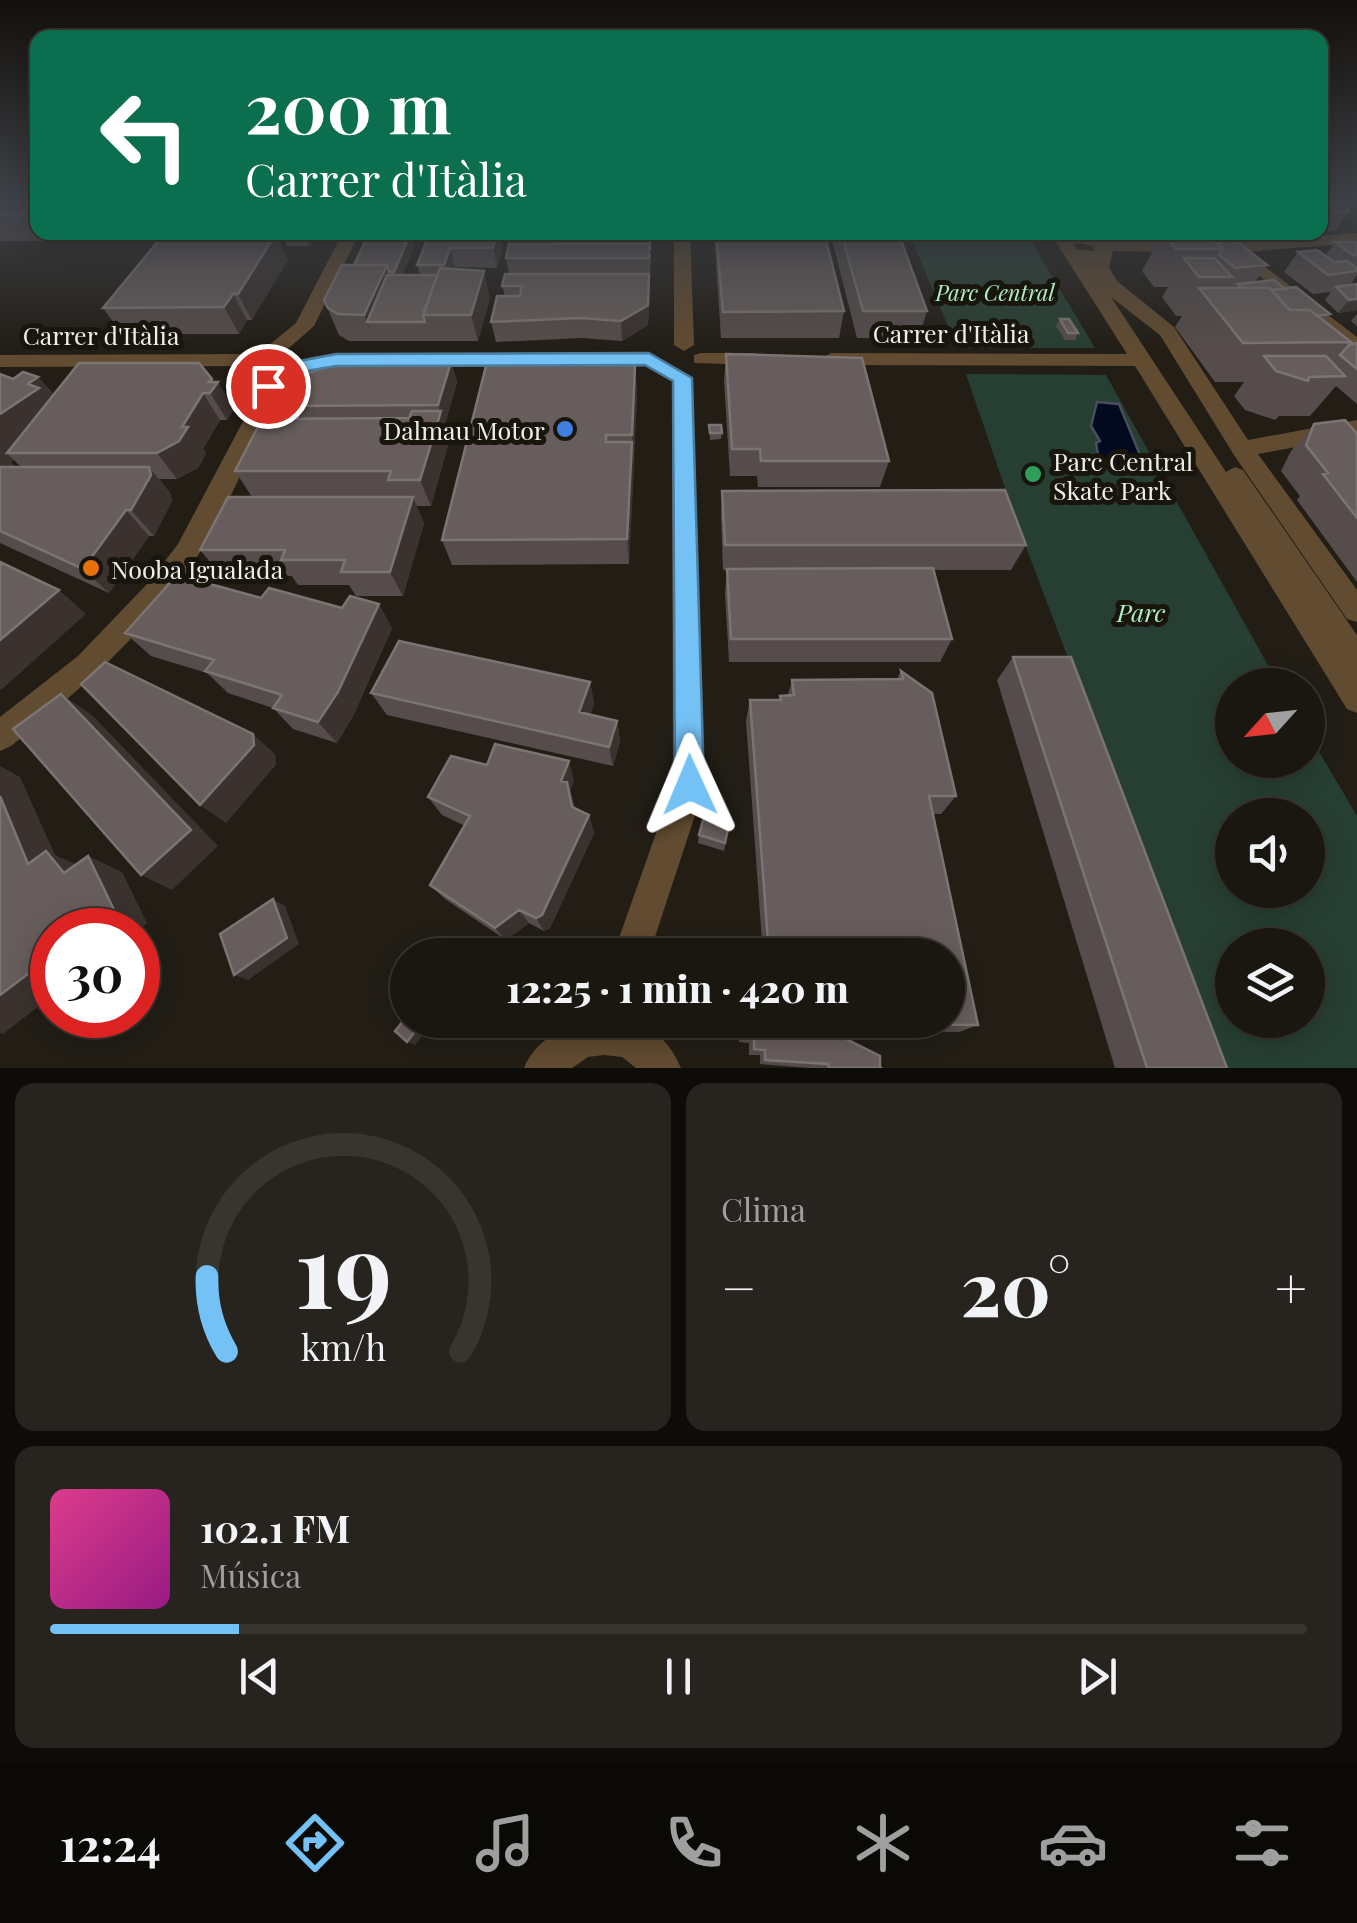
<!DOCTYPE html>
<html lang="es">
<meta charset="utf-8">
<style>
:root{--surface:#1a1610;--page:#27231e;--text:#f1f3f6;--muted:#9f9f9f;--line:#383530;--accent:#73c1f5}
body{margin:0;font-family:"Playfair Display",serif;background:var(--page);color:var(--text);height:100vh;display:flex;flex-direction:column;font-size:38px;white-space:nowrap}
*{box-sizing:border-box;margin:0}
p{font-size:32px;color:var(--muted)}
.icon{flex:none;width:55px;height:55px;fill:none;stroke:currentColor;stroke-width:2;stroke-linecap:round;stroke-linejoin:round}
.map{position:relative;height:1068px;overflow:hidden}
.details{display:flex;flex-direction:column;gap:15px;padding:15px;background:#0e0c09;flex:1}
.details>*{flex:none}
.banner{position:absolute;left:30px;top:30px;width:1298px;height:210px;border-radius:20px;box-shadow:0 5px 25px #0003,0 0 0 2px var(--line);background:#0b6e4f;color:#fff;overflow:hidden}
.needle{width:65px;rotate:243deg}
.controls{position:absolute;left:1215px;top:668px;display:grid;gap:20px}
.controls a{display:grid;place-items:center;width:110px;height:110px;border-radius:50%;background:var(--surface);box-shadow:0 5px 25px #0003,0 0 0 2px var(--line);font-size:50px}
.speed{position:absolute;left:30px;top:908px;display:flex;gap:20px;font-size:50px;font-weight:700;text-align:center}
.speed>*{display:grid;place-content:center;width:130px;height:130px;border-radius:50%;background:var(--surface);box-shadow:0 5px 25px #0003,0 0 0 2px var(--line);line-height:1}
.speed .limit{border:15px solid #d22;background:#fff;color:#111}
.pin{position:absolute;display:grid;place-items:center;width:85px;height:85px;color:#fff;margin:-42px;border:5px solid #fff;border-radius:50%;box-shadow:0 2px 10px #0007}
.me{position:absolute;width:110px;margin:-55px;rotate:359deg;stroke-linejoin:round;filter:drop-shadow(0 0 8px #0008)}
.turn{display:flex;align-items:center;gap:35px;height:210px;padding:0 50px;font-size:45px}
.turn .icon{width:130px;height:130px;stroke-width:2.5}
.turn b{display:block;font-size:70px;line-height:85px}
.big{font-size:75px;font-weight:800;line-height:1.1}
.details .widget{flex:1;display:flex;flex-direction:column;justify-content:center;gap:15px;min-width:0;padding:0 35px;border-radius:20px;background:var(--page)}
.details .dial{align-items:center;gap:0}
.dial svg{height:260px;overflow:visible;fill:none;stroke:var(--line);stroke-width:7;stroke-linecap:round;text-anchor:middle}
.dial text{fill:var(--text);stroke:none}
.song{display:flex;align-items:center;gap:30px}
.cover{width:120px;height:120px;border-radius:15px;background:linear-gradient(135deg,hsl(330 70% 55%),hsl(310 70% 35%))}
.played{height:10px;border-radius:5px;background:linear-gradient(90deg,var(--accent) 15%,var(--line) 15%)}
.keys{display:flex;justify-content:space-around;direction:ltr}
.heat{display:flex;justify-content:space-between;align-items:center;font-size:55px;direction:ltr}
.details .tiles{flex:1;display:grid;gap:15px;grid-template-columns:1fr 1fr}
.widget:last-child{grid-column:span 2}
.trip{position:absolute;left:390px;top:938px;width:575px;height:100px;border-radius:50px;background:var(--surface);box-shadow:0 5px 25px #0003,0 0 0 2px var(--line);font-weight:800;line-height:100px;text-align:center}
.tab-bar{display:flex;height:160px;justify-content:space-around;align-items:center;background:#0a0906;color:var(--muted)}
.tab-bar .icon{width:70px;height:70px}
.tab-bar .selected{color:var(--accent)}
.tab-bar b{font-size:45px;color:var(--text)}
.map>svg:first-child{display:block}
</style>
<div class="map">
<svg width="1357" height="1068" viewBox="0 0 1357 1068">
<rect width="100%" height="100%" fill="#221e16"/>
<path fill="#273f32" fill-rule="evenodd" d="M 909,233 L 1026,233 L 1095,348 L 957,348 Z
M 966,374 L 1106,375 L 1279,685 L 1232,685 L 1232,760 L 1308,760 L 1308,733 L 1357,816 L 1357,1068 L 1223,1068 L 1017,523 ZM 1232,815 L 1308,815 L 1308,890 L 1232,890 ZM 1232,945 L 1308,945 L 1308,1020 L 1232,1020 Z"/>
<path fill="#010a1f" stroke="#484e5b" stroke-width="2.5" d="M 1097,402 L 1119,404 L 1145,467 L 1123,474 L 1104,466 L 1107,461 L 1098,454 L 1096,443 L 1100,441 L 1091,426 Z"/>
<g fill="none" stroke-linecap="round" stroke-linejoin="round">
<path fill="#614b31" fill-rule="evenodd" d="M 343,232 L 360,232 L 314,326 L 273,362 L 275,372 L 289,363 L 317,356 L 649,353 L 659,359 L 649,365 L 318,368 L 278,389 L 279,395 C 251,449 228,509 195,560 C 146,634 78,691 11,746 L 0,751 L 0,717 L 78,656 L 149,582 L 178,544 L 257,395 L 254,366 L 0,367 L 0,355 L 258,354 L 296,323 Z
M 674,232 L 690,232 L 694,345 L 684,351 L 674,345 Z
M 1073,232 L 1106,241 L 1230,243 L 1357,233 L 1357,243 L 1246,252 L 1357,337 L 1357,353 L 1230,253 L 1113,251 L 1109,267 L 1117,281 L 1174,327 L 1248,440 L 1357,420 L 1357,436 L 1258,454 L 1357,590 L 1357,622 L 1347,619 L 1234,455 L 1160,335 L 1111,297 L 1226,472 L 1235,467 L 1243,470 L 1357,635 L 1357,713 L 1347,709 L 1135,366 L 831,365 L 821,359 L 831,353 L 1127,354 L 1056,242 ZM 1077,243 L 1093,246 L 1095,251 L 1077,249 L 1074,244 Z
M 701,353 L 756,353 L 766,359 L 756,365 L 694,363 L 694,355 Z
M 682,372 L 692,379 L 705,785 L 649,955 L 613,955 L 673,785 L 672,379 Z
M 584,1020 C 629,1020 662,1022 681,1068 L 636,1068 L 622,1057 L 604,1055 L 588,1057 L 572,1068 L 524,1068 C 535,1041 558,1031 584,1020 Z"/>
</g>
<path fill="#564c4b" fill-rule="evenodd" d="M 0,200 L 38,200 L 38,232 L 61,232 L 53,241 L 0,241 Z
M 1320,200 L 1349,212 L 1335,231 L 1320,232 Z
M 1344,200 L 1357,200 L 1357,207 L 1348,203 Z
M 159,232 L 245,232 L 244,234 L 288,259 L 252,320 L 247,320 L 239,334 L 122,334 L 103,308 L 161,237 Z
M 281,232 L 317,232 L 309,246 L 287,246 Z
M 430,232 L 501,232 L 503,245 L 497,268 L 455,267 L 455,269 L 490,298 L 478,341 L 349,341 L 339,335 L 324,300 L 354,265 L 415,245 L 402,275 L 420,275 L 417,265 Z
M 714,232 L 824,232 L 844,311 L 839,338 L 721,338 Z
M 830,232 L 898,232 L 927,311 L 919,338 L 857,338 Z
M 1163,233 L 1216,242 L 1267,265 L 1255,282 L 1285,289 L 1330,314 L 1324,321 L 1351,342 L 1349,345 L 1357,344 L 1357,404 L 1336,386 L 1310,416 L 1279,416 L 1275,420 L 1245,410 L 1234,396 L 1244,382 L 1215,382 L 1175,327 L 1182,316 L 1176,316 L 1162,297 L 1168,287 L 1154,287 L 1142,271 Z
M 1335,242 L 1357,242 L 1357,275 L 1350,285 L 1357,310 L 1338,313 L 1325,300 L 1331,292 L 1313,294 L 1284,272 L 1298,252 L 1326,255 Z
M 651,254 L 648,325 L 622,341 L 582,338 L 496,342 L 491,322 L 505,296 L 502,286 L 509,274 L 506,258 Z
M 1357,314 L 1357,326 L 1351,321 Z
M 1060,319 L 1078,333 L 1075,340 L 1065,340 L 1056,326 Z
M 726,354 L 889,461 L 880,487 L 758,487 L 757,476 L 730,476 L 724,381 Z
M 451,362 L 457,382 L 445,424 L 450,438 L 431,506 L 416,506 L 424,523 L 403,596 L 356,596 L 349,585 L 298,585 L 292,576 L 221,575 L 200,550 L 252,497 L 235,471 L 294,419 L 287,406 Z
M 635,366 L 637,393 L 629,564 L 452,565 L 442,540 Z
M 0,374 L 13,379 L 38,377 L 54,395 L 214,382 L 234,409 L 227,420 L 220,420 L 203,449 L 206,453 L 198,468 L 177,479 L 159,479 L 170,493 L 172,501 L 154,536 L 149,536 L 109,593 L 0,543 ZM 14,460 L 21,467 L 15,467 L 10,462 Z
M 1314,424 L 1357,434 L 1357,582 L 1297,500 L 1300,496 L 1281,471 L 1291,451 Z
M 709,425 L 722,433 L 721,439 L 710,440 Z
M 722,491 L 1026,545 L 1011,570 L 934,570 L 952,639 L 940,662 L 729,662 L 725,593 L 727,570 L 723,570 L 721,517 Z
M 261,598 L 392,628 L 354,714 L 337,743 L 293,729 L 273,708 L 228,693 L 207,673 L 151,656 L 125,633 Z
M 1013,657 L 1227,1068 L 1115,1068 L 997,680 Z
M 901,671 L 956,796 L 941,814 L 933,814 L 978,1025 L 959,1032 L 879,1031 L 855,1020 L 948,1020 L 948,955 L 763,955 L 746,721 L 750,700 L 779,700 L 780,696 L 788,695 L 792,680 L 897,679 Z
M 590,682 L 594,704 L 590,715 L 617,721 L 620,741 L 613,766 L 387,715 L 371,693 Z
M 487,765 L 574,780 L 570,791 L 575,808 L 589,815 L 594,833 L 550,928 L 544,931 L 529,923 L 506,940 L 445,899 L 430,885 L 465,826 L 442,815 L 428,797 Z
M 730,820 L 724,851 L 698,843 L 699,835 Z
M 727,1020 L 808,1020 L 882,1068 L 809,1068 L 760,1064 L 760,1055 L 749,1055 L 749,1043 L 739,1042 L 739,1033 L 727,1032 Z"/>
<path fill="#3b322f" d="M 47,232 L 61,232 L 53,241 Z
M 303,232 L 317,232 L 309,246 Z
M 411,232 L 415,245 L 398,285 L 394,272 Z
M 497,232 L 501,232 L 503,245 L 497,268 L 493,248 Z
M 276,234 L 288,259 L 252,320 L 238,294 Z
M 450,248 L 455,267 L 449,285 L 444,265 Z
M 387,265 L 395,291 L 367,322 L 374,342 L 364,315 Z
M 484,271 L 490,298 L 478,341 L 471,315 Z
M 649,274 L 648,325 L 622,341 L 621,321 Z
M 233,294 L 247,320 L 239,334 L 224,307 Z
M 1357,299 L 1357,310 L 1338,313 L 1349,300 Z
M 451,362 L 457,382 L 445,424 L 450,438 L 431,506 L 420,480 L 440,412 L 438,405 Z
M 635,366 L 637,393 L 634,461 L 632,435 Z
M 38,377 L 61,404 L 7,453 L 14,460 L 10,462 L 23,475 L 0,471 L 0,414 L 28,384 Z
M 212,379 L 216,385 L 218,382 L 234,409 L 227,420 L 210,393 L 209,382 Z
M 203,393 L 220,420 L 203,449 L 206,453 L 198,468 L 177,479 L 157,453 L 182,427 Z
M 632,442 L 634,468 L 629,564 L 627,539 Z
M 149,467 L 170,493 L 172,501 L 154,536 L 131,510 Z
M 413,497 L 424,523 L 403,596 L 390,572 Z
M 126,510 L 149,536 L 109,593 L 83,569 Z
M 59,590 L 86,614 L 1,690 L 0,689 L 0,640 Z
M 379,604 L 392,628 L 354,714 L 337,743 L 318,722 Z
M 590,682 L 594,704 L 584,734 L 579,712 Z
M 61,694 L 92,715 L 218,846 L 172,890 L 141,875 Z
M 617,721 L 620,741 L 613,766 L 609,747 Z
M 253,734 L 275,754 L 276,765 L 226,823 L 200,805 Z
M 569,761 L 574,780 L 570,791 L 578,824 L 561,781 Z
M 0,766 L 20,777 L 55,855 L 82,867 L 99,888 L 28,864 L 0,796 Z
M 589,815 L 594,833 L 550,928 L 544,931 L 536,918 Z
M 88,856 L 122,872 L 147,923 L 138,931 L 88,930 Z
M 273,899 L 285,906 L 299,944 L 248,980 L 234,975 Z
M 519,910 L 529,923 L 506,940 L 495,928 Z
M 52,956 L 52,996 L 3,1034 L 0,1033 L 0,995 Z
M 424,1020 L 435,1020 L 415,1045 L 407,1042 Z"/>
<path fill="#675d5c" stroke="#7c7472" stroke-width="2.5" d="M 0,200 L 38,200 L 38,213 L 35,215 L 0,216 Z
M 1320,200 L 1342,200 L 1350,205 L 1349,212 L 1320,213 Z
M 387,232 L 411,232 L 394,272 L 389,272 L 387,265 L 354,265 L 365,242 Z
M 430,232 L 497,232 L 493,248 L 450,248 L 444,265 L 417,265 Z
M 624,232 L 638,232 L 650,235 L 650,250 L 649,244 L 556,244 L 557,237 L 623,237 Z
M 716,232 L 824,232 L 844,311 L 723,312 Z
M 841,232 L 898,232 L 927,311 L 863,311 Z
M 1207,232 L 1223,249 L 1176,249 L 1163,233 Z
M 164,234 L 276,234 L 238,294 L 233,294 L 224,307 L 103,308 Z
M 1234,239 L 1267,265 L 1235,268 L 1219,255 L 1223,249 L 1216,242 Z
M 1335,242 L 1357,242 L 1357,255 L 1353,255 Z
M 509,244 L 649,244 L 649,258 L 506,258 Z
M 1317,250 L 1334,262 L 1347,261 L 1357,268 L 1357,271 L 1328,275 L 1298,252 Z
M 1184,258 L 1215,258 L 1232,277 L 1199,277 Z
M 342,265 L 387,265 L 364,315 L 338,314 L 328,308 L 324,300 Z
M 440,268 L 484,271 L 471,315 L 423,315 Z
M 505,274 L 649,274 L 648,305 L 621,321 L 580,318 L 491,322 L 497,296 L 520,296 L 522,286 L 502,286 Z
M 387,275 L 437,275 L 423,315 L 425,322 L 367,322 Z
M 1274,280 L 1285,289 L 1272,290 L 1269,288 L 1242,288 L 1238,284 Z
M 1357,284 L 1357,299 L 1349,300 L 1336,287 Z
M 1296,287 L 1330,314 L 1317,316 L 1310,310 L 1290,310 L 1272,290 Z
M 1199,288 L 1269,288 L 1290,310 L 1310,310 L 1351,342 L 1243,343 Z
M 1060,319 L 1069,319 L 1078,333 L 1068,333 Z
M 1356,343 L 1357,344 L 1357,369 L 1340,355 L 1349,345 Z
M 726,354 L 862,358 L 889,461 L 761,461 L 760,449 L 732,449 Z
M 1264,356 L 1326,356 L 1345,376 L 1309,377 L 1308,381 L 1276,371 Z
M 628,361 L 635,366 L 632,435 L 606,435 L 606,442 L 632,442 L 627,539 L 442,540 L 487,362 Z
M 451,362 L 438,405 L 287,406 L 301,377 L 331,363 Z
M 79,363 L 199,363 L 212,379 L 209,382 L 218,382 L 210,393 L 203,393 L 182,427 L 188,427 L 179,441 L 157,453 L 7,453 Z
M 23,372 L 38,377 L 28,384 L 39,388 L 0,414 L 0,374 L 13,379 Z
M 412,411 L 441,411 L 420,480 L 388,480 L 391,471 L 235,471 L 262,419 L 409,418 Z
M 1345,420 L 1357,434 L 1357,518 L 1323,474 L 1328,473 L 1306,445 L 1314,424 Z
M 709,425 L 721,425 L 722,433 L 710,433 Z
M 0,467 L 149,467 L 151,475 L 131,510 L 126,510 L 83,569 L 0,531 Z
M 1005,490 L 1026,545 L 725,545 L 722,491 Z
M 228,497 L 413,497 L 390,572 L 341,572 L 345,560 L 281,560 L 285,550 L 200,550 Z
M 0,562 L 59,590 L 0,640 Z
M 933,568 L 952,639 L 731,639 L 727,569 Z
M 177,575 L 261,598 L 269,588 L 342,608 L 350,596 L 379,604 L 338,692 L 318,722 L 273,708 L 282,695 L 205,671 L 214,660 L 125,633 Z
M 399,641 L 590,682 L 579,712 L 617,721 L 609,747 L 371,693 Z
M 1013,657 L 1071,657 L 1227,1068 L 1147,1068 Z
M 105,662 L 253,734 L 254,745 L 200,805 L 81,684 Z
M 901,671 L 932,693 L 956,796 L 929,796 L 978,1025 L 892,1024 L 883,1020 L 948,1020 L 948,955 L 769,955 L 750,700 L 781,700 L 780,696 L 794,695 L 792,680 L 903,679 Z
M 61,694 L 191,830 L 141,875 L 13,729 Z
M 495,744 L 569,761 L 561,781 L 567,782 L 572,807 L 589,815 L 542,915 L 536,918 L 519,910 L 495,928 L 430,885 L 470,816 L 428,797 L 451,756 L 487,765 Z
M 0,796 L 28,864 L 46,851 L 64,873 L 88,856 L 114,910 L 88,930 L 52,930 L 52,956 L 0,995 Z
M 705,813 L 730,820 L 725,843 L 699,835 Z
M 273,899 L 287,938 L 234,975 L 220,934 Z
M 408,1015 L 408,1020 L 424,1020 L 407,1042 L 395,1031 Z
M 730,1020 L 808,1020 L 880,1056 L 880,1067 L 882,1068 L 829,1068 L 828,1064 L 765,1060 L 765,1050 L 754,1049 L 754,1037 L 743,1036 L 743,1026 L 730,1025 Z"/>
<linearGradient id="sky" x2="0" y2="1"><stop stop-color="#13100c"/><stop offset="0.57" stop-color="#3e4147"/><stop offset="1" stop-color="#3e4147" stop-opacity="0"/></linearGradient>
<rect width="1357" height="349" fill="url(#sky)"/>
<path fill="#73c1f5" stroke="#4b7d9f" stroke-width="2.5" d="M 649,353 L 692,378 L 704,785 L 700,795 L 690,800 L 679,795 L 675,785 L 673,381 L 645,365 L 336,366 L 301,372 L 268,393 L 259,386 L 289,363 L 336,354 Z"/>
<circle fill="#3f7fe0" stroke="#18150d" stroke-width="4" cx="565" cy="429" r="10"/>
<circle fill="#2e9e5b" stroke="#18150d" stroke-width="4" cx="1033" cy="474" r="10"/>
<circle fill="#e8710a" stroke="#18150d" stroke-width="4" cx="91" cy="568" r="10"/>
<g text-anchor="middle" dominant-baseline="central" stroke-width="10" stroke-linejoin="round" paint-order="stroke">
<g font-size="22" font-style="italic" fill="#afecc8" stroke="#18150d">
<text x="995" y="292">Parc Central</text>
</g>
<g font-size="25" fill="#efede8" stroke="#18150d">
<text x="951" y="332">Carrer d'Itàlia</text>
<text x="101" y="334">Carrer d'Itàlia</text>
</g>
<g font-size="25" fill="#efede8" stroke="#18150d" text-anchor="start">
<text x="545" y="429" text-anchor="end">Dalmau Motor</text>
<text x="1053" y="460">Parc Central<tspan x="1053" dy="29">Skate Park</tspan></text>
<text x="111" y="568">Nooba Igualada</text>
</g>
<g font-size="25" font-style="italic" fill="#afecc8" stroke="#18150d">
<text x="1141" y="611">Parc</text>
</g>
</g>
</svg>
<div class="controls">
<a><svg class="needle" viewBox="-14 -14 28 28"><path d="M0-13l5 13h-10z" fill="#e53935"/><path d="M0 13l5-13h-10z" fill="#9f9f9f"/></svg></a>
<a><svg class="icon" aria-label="sound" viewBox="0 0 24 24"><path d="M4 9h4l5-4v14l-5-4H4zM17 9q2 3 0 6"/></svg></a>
<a><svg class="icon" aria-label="layers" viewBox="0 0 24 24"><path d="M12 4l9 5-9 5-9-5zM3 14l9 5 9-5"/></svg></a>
</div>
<div class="speed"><div class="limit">30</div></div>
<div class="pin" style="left:268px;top:386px;background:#d93025"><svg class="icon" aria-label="arrive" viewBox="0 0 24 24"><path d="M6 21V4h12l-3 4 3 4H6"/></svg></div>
<svg class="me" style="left:690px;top:785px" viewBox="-20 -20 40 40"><path d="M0-17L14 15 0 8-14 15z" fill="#73c1f5" stroke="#fff" stroke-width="4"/></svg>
<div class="trip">12:25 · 1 min · 420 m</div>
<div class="banner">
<div class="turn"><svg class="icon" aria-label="left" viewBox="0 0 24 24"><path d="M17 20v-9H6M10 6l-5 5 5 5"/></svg><div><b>200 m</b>Carrer d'Itàlia</div></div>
</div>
</div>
<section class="details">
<div class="tiles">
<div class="widget dial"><svg viewBox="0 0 100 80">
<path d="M14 69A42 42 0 1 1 86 69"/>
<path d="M14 69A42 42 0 0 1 8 46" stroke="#73c1f5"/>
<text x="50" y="56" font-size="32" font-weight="700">19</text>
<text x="50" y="72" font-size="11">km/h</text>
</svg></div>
<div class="widget"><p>Clima</p>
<div class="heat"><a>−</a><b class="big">20°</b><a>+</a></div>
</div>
<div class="widget">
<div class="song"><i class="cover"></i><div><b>102.1 FM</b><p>Música</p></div></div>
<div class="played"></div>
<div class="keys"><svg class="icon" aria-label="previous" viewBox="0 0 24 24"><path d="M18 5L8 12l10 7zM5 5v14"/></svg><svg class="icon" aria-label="pause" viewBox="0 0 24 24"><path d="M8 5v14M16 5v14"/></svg><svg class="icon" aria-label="next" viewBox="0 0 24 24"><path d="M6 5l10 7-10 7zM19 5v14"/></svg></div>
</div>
</div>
</section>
<nav class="tab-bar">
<b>12:24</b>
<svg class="icon selected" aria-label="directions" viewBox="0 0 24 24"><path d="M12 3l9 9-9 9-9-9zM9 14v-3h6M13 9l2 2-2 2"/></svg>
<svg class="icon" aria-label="music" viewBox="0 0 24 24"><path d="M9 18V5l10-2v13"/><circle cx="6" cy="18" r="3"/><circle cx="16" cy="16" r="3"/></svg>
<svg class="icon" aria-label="phone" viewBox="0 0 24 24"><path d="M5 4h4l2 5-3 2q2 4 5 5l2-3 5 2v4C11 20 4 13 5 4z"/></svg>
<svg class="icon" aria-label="climate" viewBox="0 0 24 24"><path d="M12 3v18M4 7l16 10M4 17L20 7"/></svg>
<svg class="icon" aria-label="car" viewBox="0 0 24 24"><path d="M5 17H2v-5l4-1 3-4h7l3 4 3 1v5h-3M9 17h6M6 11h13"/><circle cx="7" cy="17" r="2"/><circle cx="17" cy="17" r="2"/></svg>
<svg class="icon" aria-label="filters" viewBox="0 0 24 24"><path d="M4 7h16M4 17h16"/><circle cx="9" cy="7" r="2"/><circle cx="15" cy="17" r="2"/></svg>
</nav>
